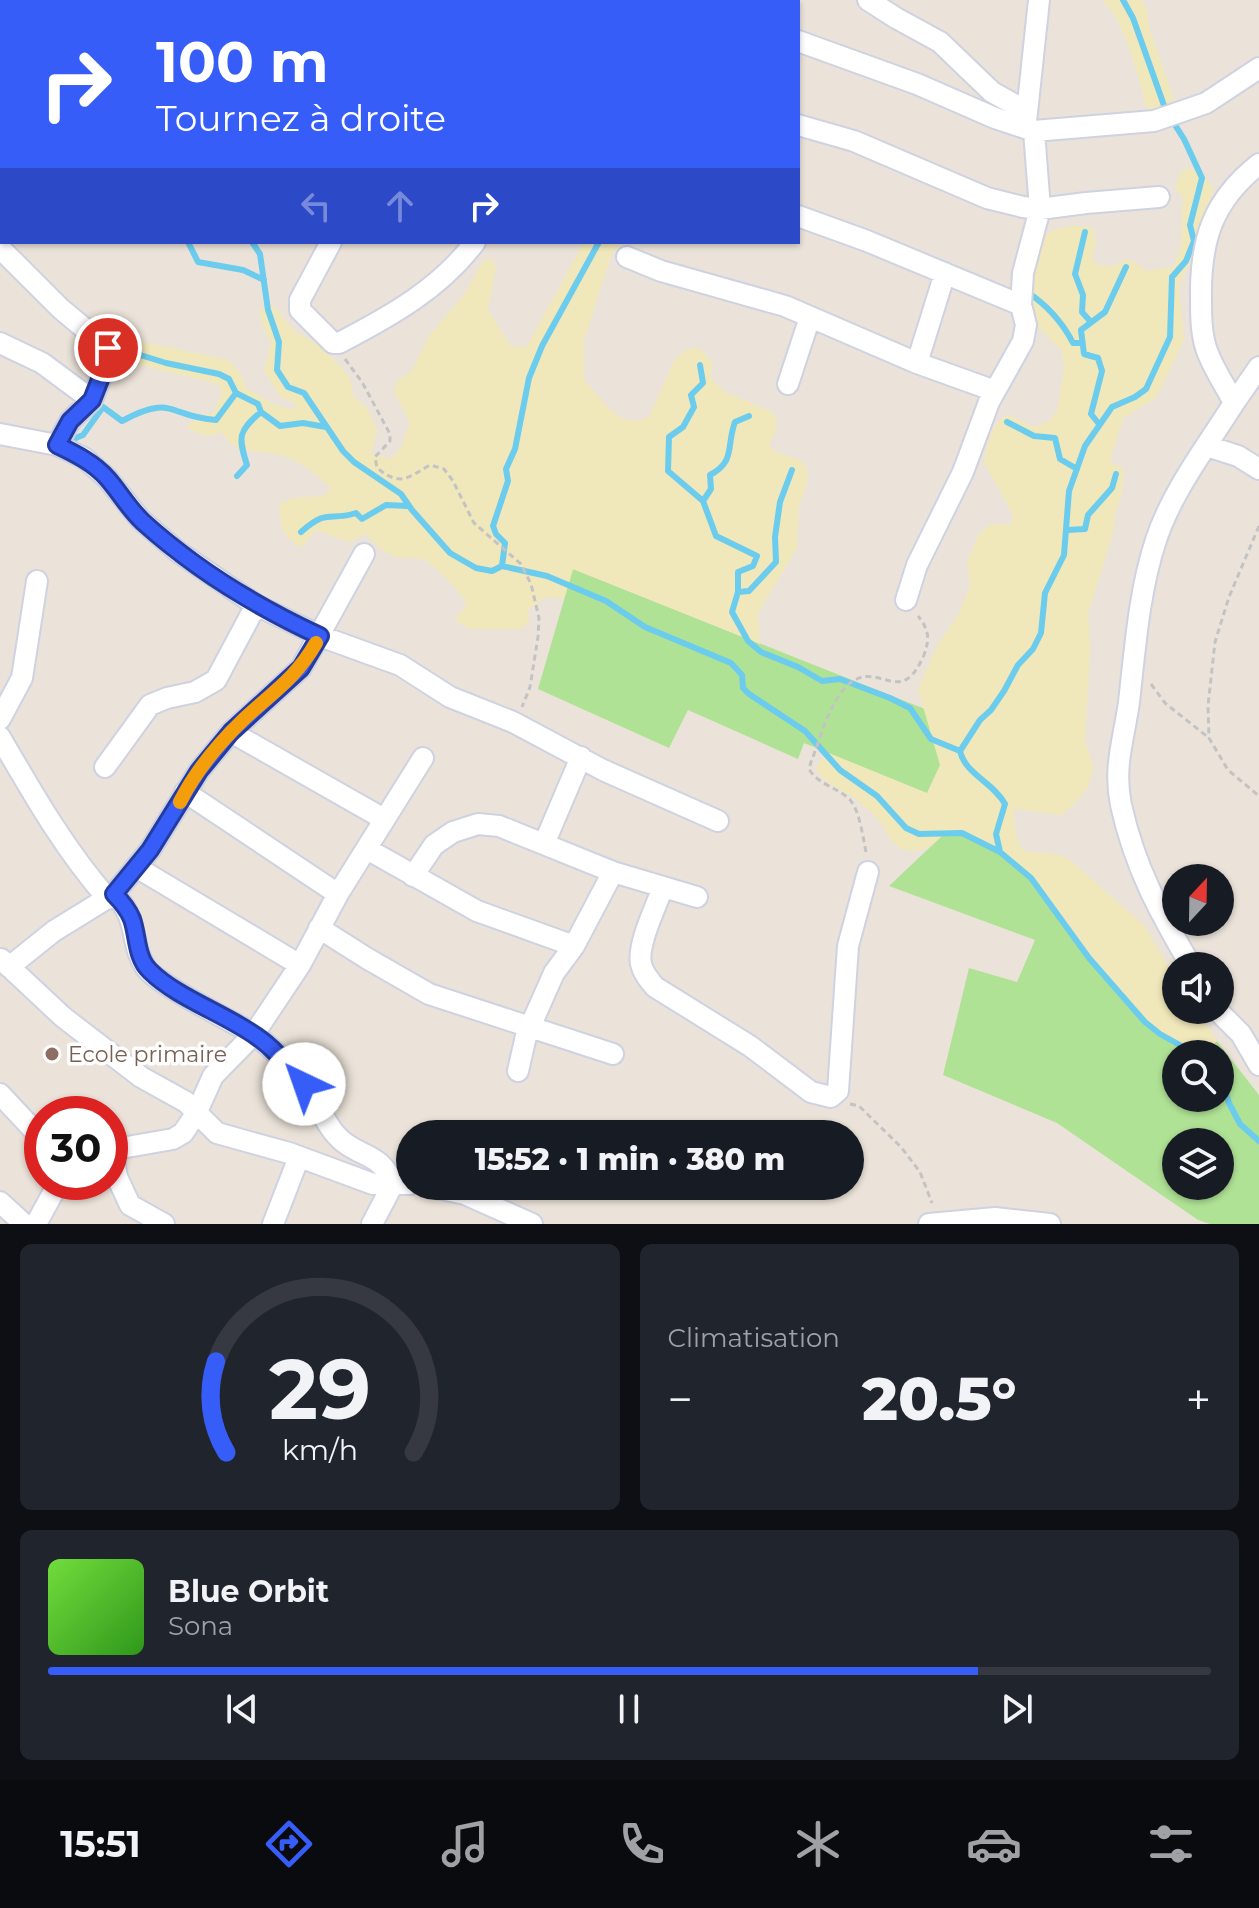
<!DOCTYPE html>
<html lang="fr">
<meta charset="utf-8">
<style>
:root{--surface:#171b24;--page:#20242c;--text:#f1f3f6;--muted:#9ea1a6;--line:#363941;--accent:#375df9}
body{margin:0;font-family:Montserrat,sans-serif;background:var(--page);color:var(--text);height:100vh;display:flex;flex-direction:column;font-size:30px;white-space:nowrap}
*{box-sizing:border-box;margin:0}
p{font-size:26px;color:var(--muted)}
.icon{flex:none;width:44px;height:44px;fill:none;stroke:currentColor;stroke-width:2;stroke-linecap:round;stroke-linejoin:round}
.map{position:relative;height:1224px;overflow:hidden}
.details{display:flex;flex-direction:column;gap:20px;padding:20px;background:#0d0f14;flex:1}
.details>*{flex:none}
.guide{position:absolute;left:0px;top:0px;width:800px;height:244px;box-shadow:0 2px 6px #0004;background:#375df9;color:#fff;overflow:hidden}
.needle{width:52px;rotate:22deg}
.buttons{position:absolute;left:1162px;top:864px;display:grid;gap:16px}
.buttons a{display:grid;place-items:center;width:72px;height:72px;border-radius:50%;background:var(--surface);box-shadow:0 2px 6px #0004;font-size:40px}
.speed{position:absolute;left:24px;top:1096px;display:flex;gap:16px;font-size:40px;font-weight:700;text-align:center}
.speed>*{display:grid;place-content:center;width:104px;height:104px;border-radius:50%;background:var(--surface);box-shadow:0 2px 6px #0004;line-height:1}
.speed .limit{border:12px solid #d22;background:#fff;color:#111}
.pin{position:absolute;display:grid;place-items:center;width:68px;height:68px;color:#fff;margin:-34px;border:4px solid #fff;border-radius:50%;box-shadow:0 2px 8px #0007}
.me{position:absolute;width:88px;margin:-44px;rotate:318deg;stroke-linejoin:round;filter:drop-shadow(0 0 6px #0008)}
.turn{display:flex;align-items:center;gap:28px;height:168px;padding:0 24px;font-size:36px}
.turn .icon{width:104px;height:104px;stroke-width:2.5}
.turn b{display:block;font-size:56px;line-height:68px}
.lanes{display:flex;align-items:center;height:76px;padding:0 24px;background:#0003;justify-content:center;gap:40px;direction:ltr}
.lanes .off{opacity:.35}
.big{font-size:60px;font-weight:800;line-height:1.1}
.details .tile{flex:1;display:flex;flex-direction:column;justify-content:center;gap:12px;min-width:0;padding:0 28px;border-radius:12px;background:var(--page)}
.details .dial{align-items:center;gap:0}
.dial svg{height:208px;overflow:visible;fill:none;stroke:var(--line);stroke-width:7;stroke-linecap:round;text-anchor:middle}
.dial text{fill:var(--text);stroke:none}
.song{display:flex;align-items:center;gap:24px}
.cover{width:96px;height:96px;border-radius:12px;background:linear-gradient(135deg,hsl(100 70% 55%),hsl(110 70% 35%))}
.played{height:8px;border-radius:4px;background:linear-gradient(90deg,var(--accent) 80%,var(--line) 80%)}
.keys{display:flex;justify-content:space-around;direction:ltr}
.heat{display:flex;justify-content:space-between;align-items:center;font-size:44px;direction:ltr}
.details .tiles{flex:1;display:grid;gap:20px;grid-template-columns:1fr 1fr}
.tile:last-child{grid-column:span 2}
.trip{position:absolute;left:396px;top:1120px;width:468px;height:80px;border-radius:40px;background:var(--surface);box-shadow:0 2px 6px #0004;font-weight:800;line-height:80px;text-align:center}
.dock{display:flex;height:128px;justify-content:space-around;align-items:center;background:#090b0e;color:var(--muted)}
.dock .icon{width:56px;height:56px}
.dock .current{color:var(--accent)}
.dock b{font-size:36px;color:var(--text)}
.map>svg:first-child{display:block}
</style>
<div class="map">
<svg width="1259" height="1224" viewBox="0 0 1259 1224">
<rect width="100%" height="100%" fill="#ebe3d9"/>
<path fill="#b0e295" fill-rule="evenodd" d="M 573,569 L 925,709 L 941,765 L 928,794 L 804,743 L 798,759 L 688,710 L 669,748 L 538,689 Z
M 962,833 C 1022,854 1051,908 1088,956 C 1108,983 1132,1011 1158,1033 C 1169,1042 1184,1047 1196,1054 L 1176,1054 L 1176,1098 L 1220,1098 L 1220,1054 L 1202,1054 L 1217,1041 L 1259,1095 L 1259,1224 L 1210,1224 L 1198,1220 L 1057,1123 L 943,1075 L 969,968 L 1017,982 L 1035,940 L 889,886 L 944,834 ZM 1176,1142 L 1220,1142 L 1220,1186 L 1176,1186 Z"/>
<path fill="#f0e8bb" d="M 1102,0 L 1141,0 L 1146,6 L 1150,31 L 1174,99 L 1149,115 C 1138,81 1128,24 1102,0 Z
M 1184,168 C 1198,169 1208,179 1214,190 L 1201,223 L 1198,248 L 1183,276 L 1179,290 L 1184,339 L 1178,353 L 1156,398 L 1123,418 C 1120,433 1112,447 1111,463 L 1124,469 L 1122,492 L 1115,514 L 1113,534 L 1088,614 L 1090,650 L 1085,742 L 1094,767 L 1088,787 L 1073,806 L 1061,815 L 1014,809 C 1016,876 1035,840 1070,860 L 1145,926 L 1176,980 L 1176,1010 L 1196,1010 L 1217,1041 L 1202,1054 L 1196,1054 L 1160,1034 L 1145,1022 L 1089,958 L 1031,878 L 1000,852 L 975,838 L 962,833 L 944,834 C 933,845 923,854 906,850 C 890,846 887,830 878,819 C 872,813 865,807 859,802 C 847,791 822,784 816,768 L 826,752 L 927,793 L 940,765 L 918,689 L 937,646 L 958,615 L 970,586 L 967,563 L 978,535 L 989,525 L 1012,524 L 1012,513 L 984,462 C 988,445 990,423 1008,415 L 1034,427 L 1049,421 L 1057,411 L 1064,369 L 1062,351 L 1019,307 L 1042,236 C 1060,227 1073,223 1093,228 L 1096,241 L 1092,258 L 1098,265 L 1112,266 L 1129,259 L 1147,271 L 1173,267 L 1181,248 L 1183,197 L 1176,190 L 1177,181 Z
M 584,242 L 624,242 L 612,253 L 584,340 L 584,380 C 601,397 621,434 649,416 L 675,359 L 687,349 L 699,348 L 712,362 L 711,378 L 725,392 L 770,411 L 777,419 L 776,431 L 769,445 L 774,451 L 800,460 L 808,470 L 807,485 L 799,505 L 797,548 L 758,613 L 760,644 L 573,569 L 564,599 L 544,597 L 528,611 L 529,622 L 522,629 L 470,629 L 455,620 L 467,604 C 459,591 436,565 422,559 C 416,557 408,559 402,558 C 386,557 377,545 366,534 L 349,542 L 316,530 L 301,548 C 283,535 278,526 280,504 L 293,498 L 323,496 L 331,488 C 317,476 302,462 284,456 C 261,449 235,457 222,432 C 208,439 199,435 186,427 L 201,415 L 213,413 L 222,393 L 218,384 L 115,359 L 113,346 L 125,338 L 229,360 L 240,373 L 247,389 C 267,398 271,407 294,409 L 296,404 L 280,397 L 264,370 L 271,341 L 263,327 L 259,310 L 274,306 L 295,332 L 314,342 L 329,354 L 349,377 L 354,397 L 367,408 L 377,430 L 371,454 L 391,459 L 401,447 L 410,423 L 394,392 L 396,382 L 411,372 L 429,336 L 464,295 L 483,261 L 492,259 L 496,268 L 488,310 L 511,346 L 526,348 Z"/>
<g fill="none" stroke-linecap="round" stroke-linejoin="round">
<path stroke="#6bccee" stroke-width="6" d="M 1085,232 L 1075,274 L 1083,295 L 1082,312 L 1090,321
M 188,242 L 198,262 L 243,270 L 264,280
M 252,242 L 260,254 L 268,310 L 279,342 L 277,370 L 288,387 L 304,393 L 343,451 L 354,462 L 401,494 L 412,510 L 450,553 L 476,568 L 492,571 L 502,566 L 547,576 L 606,601 L 645,627 L 731,663 L 742,675 L 743,688 L 749,694 L 805,731 L 840,770 L 877,796 L 906,828 L 919,834 L 962,833 L 1000,852 L 1031,878 L 1089,958 L 1145,1022 L 1160,1034 L 1196,1054
M 1027,292 C 1046,304 1063,323 1073,343 L 1082,343
M 121,349 L 166,363 L 219,374 L 229,379 L 236,393 L 258,404 L 261,412 L 280,426 L 303,423 L 326,427
M 700,365 L 703,383 L 691,395 L 694,407 L 683,427 L 669,437 L 668,471 L 703,501 L 716,536 L 757,556 L 753,566 L 738,572 L 738,592 L 732,612 L 748,641 L 761,652 L 798,667 L 822,681 L 840,679 L 890,698 L 910,708 L 931,739 L 960,751
M 1007,422 L 1034,436 L 1055,438 L 1060,459 L 1077,469
M 1099,424 L 1091,414 L 1102,371 L 1098,358 L 1084,354 L 1081,330 L 1105,312 L 1126,267
M 64,443 L 83,435 L 103,407 L 122,421 C 173,393 169,417 216,420 L 236,393
M 237,476 L 247,465 C 238,437 238,431 261,412
M 703,501 L 711,489 L 710,475 C 736,461 726,446 735,422 L 749,416
M 1067,530 L 1085,529 L 1088,515 L 1112,488 L 1116,474
M 301,532 C 330,507 328,522 356,513 L 362,519 L 386,505 L 408,506
M 502,566 L 505,543 L 496,534 L 493,526 L 508,481 L 506,469 L 515,449 L 529,378 L 542,346 L 599,242
M 738,592 L 749,591 L 776,562 L 775,537 L 780,502 L 792,470
M 1000,852 L 996,834 L 1005,804 C 994,783 965,774 960,751 L 980,720 L 991,710 L 1004,691 L 1018,665 L 1033,649 L 1041,633 L 1045,593 L 1064,555 L 1069,491 L 1085,446 L 1112,407 L 1135,397 L 1146,389 L 1170,337 L 1172,277 L 1186,261 L 1194,241 L 1190,225 L 1202,178 L 1184,139 L 1166,111 L 1133,18 L 1123,0
M 1220,1077 L 1229,1103 L 1240,1124 L 1259,1141"/>
<defs>
<path id="street" d="M 868,0 L 896,18 L 940,42 L 992,92 L 1026,111
M 2,2 L 5,0
M 116,2 L 119,0
M 249,2 L 251,0
M 468,2 L 470,0
M 737,2 L 738,0
M 798,41 L 917,84 L 995,118 L 1034,131 L 1154,121 L 1206,103 L 1259,68
M 1026,122 L 1039,0
M 798,125 L 854,141 L 987,198 L 1023,207 L 1040,209 L 1086,203 L 1159,197
M 798,216 L 867,241 L 1021,305
M 0,236 L 2,219
M 331,242 L 300,300 L 300,310 L 333,343 L 339,343 C 389,317 440,289 475,242
M 0,248 L 61,309 L 108,348 L 110,354 L 92,400 L 70,421 L 57,445
M 627,257 L 661,271 L 785,306 L 917,363 L 995,391
M 0,343 L 42,363 L 92,400
M 917,363 L 945,273
M 788,384 L 810,317
M 1234,403 L 1259,367
M 0,434 L 57,445 L 84,458 L 107,478 L 140,519 L 177,551 L 256,605 L 320,636 L 400,665 L 450,697 L 513,722 L 603,770 L 718,821
M 1207,446 L 1238,456 L 1259,469
M 906,600 L 917,565 L 963,472 L 989,402 L 1023,341 L 1026,325 L 1021,305 L 1023,273 L 1040,209 L 1034,131
M 0,719 L 22,678 L 37,581
M 231,732 L 384,819
M 0,737 C 33,794 65,850 108,899
M 105,767 L 150,705 L 167,698 L 195,692 L 216,680 L 256,605
M 185,792 L 338,894
M 544,844 L 581,757
M 367,849 L 477,911 L 574,946
M 136,867 L 300,965
M 413,876 L 434,845 L 453,832 L 478,824 L 499,826 L 613,872
M 663,887 C 656,907 637,944 641,964 C 643,973 649,980 655,987 L 750,1046 L 811,1092 L 831,1097 L 838,1091 L 848,946 L 868,872
M 114,894 C 140,920 129,943 146,968 C 158,985 231,1021 254,1034 L 300,965 L 338,894 L 423,758
M 319,928 L 368,959 L 429,994 L 613,1054
M 1,959 L 63,1017 L 141,1077 L 186,1102 L 217,1133 L 289,1153 L 373,1184 L 410,1184
M 1191,966 C 1159,911 1135,868 1121,805 C 1113,767 1124,739 1129,702 C 1135,649 1139,591 1156,540 C 1172,491 1207,446 1234,403 C 1225,385 1212,367 1206,348 C 1201,332 1201,315 1201,299 C 1200,241 1212,201 1259,164
M 9,967 L 54,931 L 114,894 L 150,850 L 199,771 L 231,732 L 301,668 L 364,554
M 1217,1010 L 1241,1034 L 1259,1065
M 518,1071 L 526,1036 L 554,973 L 574,946 L 613,872 L 697,897
M 0,1094 L 42,1139
M 112,1149 L 117,1177 L 130,1205 L 164,1224
M 110,1150 L 173,1139 L 183,1133 L 196,1114 L 213,1076 L 254,1034 C 272,1048 289,1064 303,1083 C 316,1099 323,1121 337,1136 C 357,1158 381,1151 393,1184 L 372,1224
M 428,1186 L 465,1194 L 532,1224
M 0,1202 L 24,1224
M 36,1224 L 59,1182
M 273,1224 L 299,1157
M 929,1224 L 995,1218 L 1050,1224"/>
</defs>
<use href="#street" stroke="#ced2e1" stroke-width="24"/>
<path stroke="#c3c3c3" stroke-width="3" stroke-dasharray="6 4" stroke-linecap="butt" d="M 345,359 L 362,382 L 390,434 L 390,441 L 375,457 L 377,468 C 401,487 407,478 430,465 L 444,469 L 453,481 L 474,523 L 521,564 L 531,584 L 539,618 L 538,637 L 530,687 L 522,707
M 1259,526 L 1229,597 L 1215,642 L 1208,706 L 1209,738 L 1228,770 L 1259,796
M 1151,684 L 1165,703 L 1209,738
M 866,852 C 863,838 860,813 851,801 C 840,788 818,785 809,769 L 811,762 C 821,737 830,697 853,681 C 881,663 901,708 924,655 C 930,638 929,630 918,616
M 850,1104 L 859,1106 L 901,1147 L 920,1172 L 932,1203"/>
<use href="#street" stroke="#fff" stroke-width="20"/>
</g>
<g fill="none" stroke-linecap="round" stroke-linejoin="round">
<defs>
<path id="route" d="M 108,348 L 110,354 L 92,400 L 70,421 L 57,445 C 76,454 94,463 108,479 C 120,493 130,510 143,522 C 195,569 257,607 320,636 L 301,668 L 231,732 L 199,771 L 150,850 L 114,894 C 122,902 128,909 132,919 C 138,936 136,958 150,971 C 176,997 225,1014 256,1036 C 275,1049 289,1067 304,1084"/>
</defs>
<use href="#route" stroke="#243ca2" stroke-width="20"/>
<use href="#route" stroke="#375df9" stroke-width="14"/>
<path stroke="#f59e0b" stroke-width="14" d="M 180,802 C 195,772 219,743 244,719 C 273,692 295,679 316,643"/>
</g>
<circle fill="#8d6e63" stroke="#fff" stroke-width="3" cx="52" cy="1054" r="8"/>
<g text-anchor="middle" dominant-baseline="central" stroke-width="7" stroke-linejoin="round" paint-order="stroke">
<g font-size="22" fill="#785e54" stroke="#fff" text-anchor="start">
<text x="68" y="1054">Ecole primaire</text>
</g>
</g>
</svg>
<div class="buttons">
<a><svg class="needle" viewBox="-14 -14 28 28"><path d="M0-13l5 13h-10z" fill="#e53935"/><path d="M0 13l5-13h-10z" fill="#9ea1a6"/></svg></a>
<a><svg class="icon" aria-label="sound" viewBox="0 0 24 24"><path d="M4 9h4l5-4v14l-5-4H4zM17 9q2 3 0 6"/></svg></a>
<a><svg class="icon" aria-label="search" viewBox="0 0 24 24"><circle cx="10" cy="10" r="6"/><path d="M15 15l6 6"/></svg></a>
<a><svg class="icon" aria-label="layers" viewBox="0 0 24 24"><path d="M12 4l9 5-9 5-9-5zM3 14l9 5 9-5"/></svg></a>
</div>
<div class="speed"><div class="limit">30</div></div>
<div class="pin" style="left:108px;top:348px;background:#d93025"><svg class="icon" aria-label="arrive" viewBox="0 0 24 24"><path d="M6 21V4h12l-3 4 3 4H6"/></svg></div>
<svg class="me" style="left:304px;top:1084px" viewBox="-20 -20 40 40"><circle r="19" fill="#fff"/><path d="M0-13L10 11 0 6-10 11z" fill="#375df9"/></svg>
<div class="trip">15:52 · 1 min · 380 m</div>
<div class="guide">
<div class="turn"><svg class="icon" aria-label="right" viewBox="0 0 24 24"><path d="M7 20v-9h11M14 6l5 5-5 5"/></svg><div><b>100 m</b>Tournez à droite</div></div>
<div class="lanes"><svg class="icon off" aria-label="left" viewBox="0 0 24 24"><path d="M17 20v-9H6M10 6l-5 5 5 5"/></svg><svg class="icon off" aria-label="ahead" viewBox="0 0 24 24"><path d="M12 20V5M6 11l6-6 6 6"/></svg><svg class="icon" aria-label="right" viewBox="0 0 24 24"><path d="M7 20v-9h11M14 6l5 5-5 5"/></svg></div>
</div>
</div>
<section class="details">
<div class="tiles">
<div class="tile dial"><svg viewBox="0 0 100 80">
<path d="M14 69A42 42 0 1 1 86 69"/>
<path d="M14 69A42 42 0 0 1 10 34" stroke="#375df9"/>
<text x="50" y="56" font-size="32" font-weight="700">29</text>
<text x="50" y="72" font-size="11">km/h</text>
</svg></div>
<div class="tile"><p>Climatisation</p>
<div class="heat"><a>−</a><b class="big">20.5°</b><a>+</a></div>
</div>
<div class="tile">
<div class="song"><i class="cover"></i><div><b>Blue Orbit</b><p>Sona</p></div></div>
<div class="played"></div>
<div class="keys"><svg class="icon" aria-label="previous" viewBox="0 0 24 24"><path d="M18 5L8 12l10 7zM5 5v14"/></svg><svg class="icon" aria-label="pause" viewBox="0 0 24 24"><path d="M8 5v14M16 5v14"/></svg><svg class="icon" aria-label="next" viewBox="0 0 24 24"><path d="M6 5l10 7-10 7zM19 5v14"/></svg></div>
</div>
</div>
</section>
<nav class="dock">
<b>15:51</b>
<svg class="icon current" aria-label="directions" viewBox="0 0 24 24"><path d="M12 3l9 9-9 9-9-9zM9 14v-3h6M13 9l2 2-2 2"/></svg>
<svg class="icon" aria-label="music" viewBox="0 0 24 24"><path d="M9 18V5l10-2v13"/><circle cx="6" cy="18" r="3"/><circle cx="16" cy="16" r="3"/></svg>
<svg class="icon" aria-label="phone" viewBox="0 0 24 24"><path d="M5 4h4l2 5-3 2q2 4 5 5l2-3 5 2v4C11 20 4 13 5 4z"/></svg>
<svg class="icon" aria-label="climate" viewBox="0 0 24 24"><path d="M12 3v18M4 7l16 10M4 17L20 7"/></svg>
<svg class="icon" aria-label="car" viewBox="0 0 24 24"><path d="M5 17H2v-5l4-1 3-4h7l3 4 3 1v5h-3M9 17h6M6 11h13"/><circle cx="7" cy="17" r="2"/><circle cx="17" cy="17" r="2"/></svg>
<svg class="icon" aria-label="filters" viewBox="0 0 24 24"><path d="M4 7h16M4 17h16"/><circle cx="9" cy="7" r="2"/><circle cx="15" cy="17" r="2"/></svg>
</nav>
